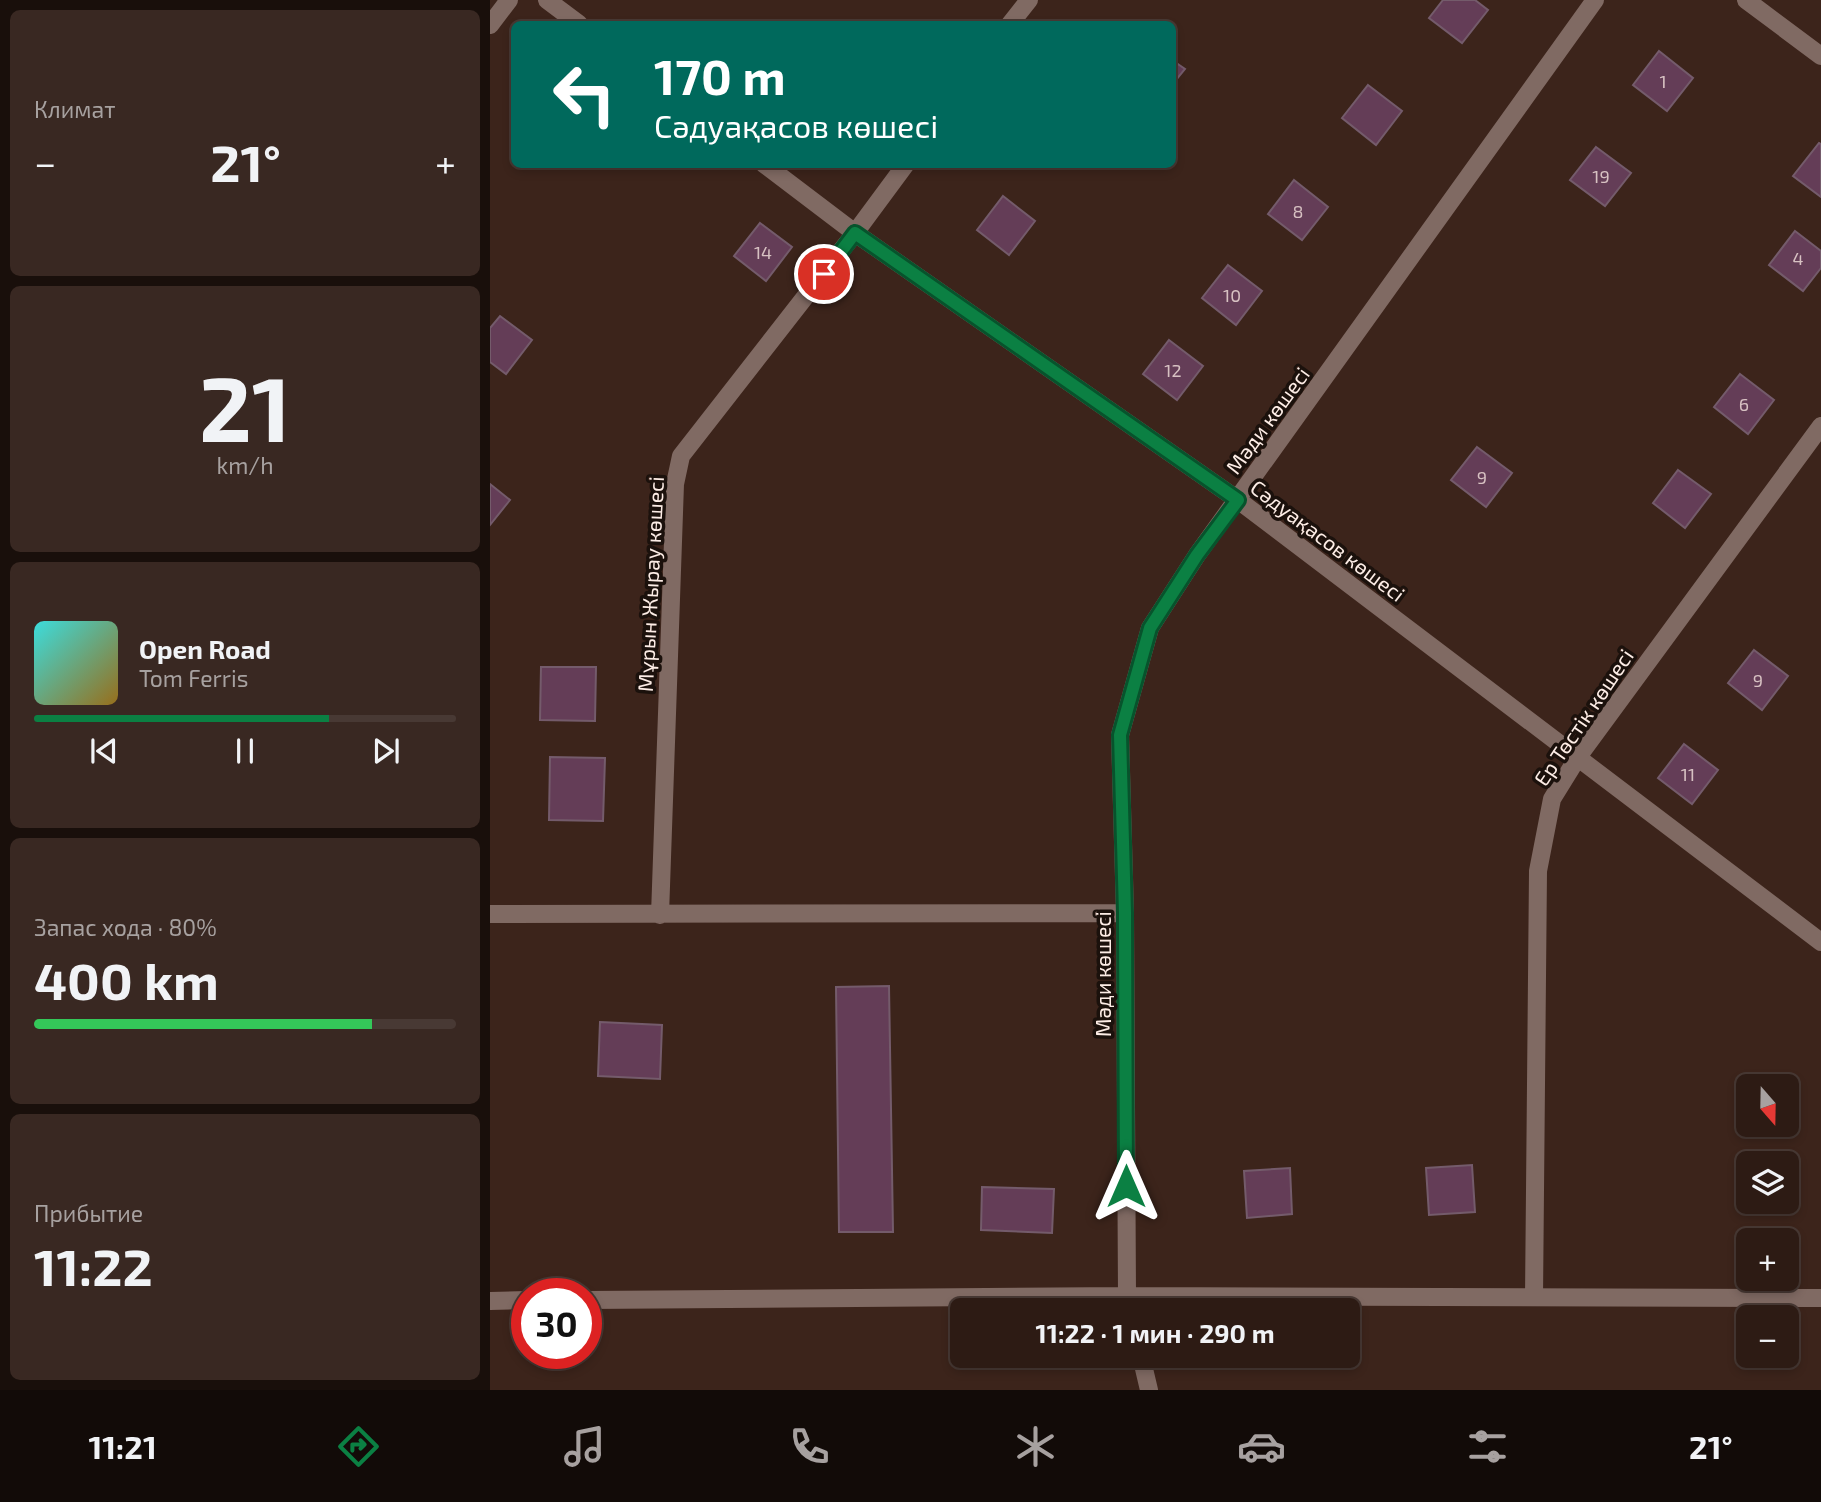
<!DOCTYPE html>
<html lang="ru">
<meta charset="utf-8">
<style>
:root{--surface:#2d1b14;--page:#392822;--text:#f1f3f6;--muted:#a7a1a0;--line:#483934;--accent:#0b8043}
body{margin:0;font-family:"Exo 2",sans-serif;background:var(--page);color:var(--text);height:100vh;display:flex;flex-direction:column;font-size:26px;white-space:nowrap}
*{box-sizing:border-box;margin:0}
p{font-size:23px;color:var(--muted)}
.icon{flex:none;width:38px;height:38px;fill:none;stroke:currentColor;stroke-width:2;stroke-linecap:round;stroke-linejoin:round}
.map{position:relative;flex:1;overflow:hidden}
.drawer{display:flex;flex-direction:column;gap:10px;padding:10px;background:#190f0b;width:490px}
.drawer>*{flex:none}
.guide{position:absolute;left:21px;top:21px;width:665px;height:147px;border-radius:10px;box-shadow:0 4px 10px #0003,0 0 0 2px var(--line);background:#00695c;color:#fff;overflow:hidden}
.needle{width:46px;rotate:160deg}
.tools{position:absolute;left:1246px;top:1074px;display:grid;gap:14px}
.tools a{display:grid;place-items:center;width:63px;height:63px;border-radius:10px;background:var(--surface);box-shadow:0 4px 10px #0003,0 0 0 2px var(--line);font-size:35px}
.speed{position:absolute;left:21px;top:1278px;display:flex;gap:14px;font-size:35px;font-weight:700;text-align:center}
.speed>*{display:grid;place-content:center;width:91px;height:91px;border-radius:50%;background:var(--surface);box-shadow:0 4px 10px #0003,0 0 0 2px var(--line);line-height:1}
.speed .limit{border:10px solid #d22;background:#fff;color:#111}
.pin{position:absolute;display:grid;place-items:center;width:60px;height:60px;color:#fff;margin:-30px;border:4px solid #fff;border-radius:50%;box-shadow:0 2px 7px #0007}
.me{position:absolute;width:77px;margin:-38px;rotate:0deg;stroke-linejoin:round;filter:drop-shadow(0 0 5px #0008)}
.turn{display:flex;align-items:center;gap:24px;height:147px;padding:0 28px;font-size:32px}
.turn .icon{width:91px;height:91px;stroke-width:2.5}
.turn b{display:block;font-size:49px;line-height:60px}
.big{font-size:52px;font-weight:700;line-height:1.1}
.drawer .card{flex:1;display:flex;flex-direction:column;justify-content:center;gap:10px;min-width:0;padding:0 24px;border-radius:10px;background:var(--page)}
.drawer .dial{align-items:center;gap:0}
.dial b{font-size:91px;line-height:1}
.song{display:flex;align-items:center;gap:21px}
.cover{width:84px;height:84px;border-radius:10px;background:linear-gradient(135deg,hsl(180 70% 55%),hsl(40 70% 35%))}
.played{height:7px;border-radius:4px;background:linear-gradient(90deg,var(--accent) 70%,var(--line) 70%)}
.keys{display:flex;justify-content:space-around;direction:ltr}
.heat{display:flex;justify-content:space-between;align-items:center;font-size:38px;direction:ltr}
.charge{height:10px;border-radius:5px;background:linear-gradient(90deg,#34c759 80%,var(--line) 0)}
.trip{position:absolute;left:460px;top:1298px;width:410px;height:70px;border-radius:10px;background:var(--surface);box-shadow:0 4px 10px #0003,0 0 0 2px var(--line);font-weight:700;line-height:70px;text-align:center}
.menu{display:flex;height:112px;justify-content:space-around;align-items:center;background:#120b08;color:var(--muted)}
.menu .icon{width:49px;height:49px}
.menu .active{color:var(--accent)}
.menu b{font-size:32px;color:var(--text)}
main{display:flex;flex:1;min-height:0}
.map>svg:first-child{display:block}
</style>
<main>
<section class="drawer">
<div class="card"><p>Климат</p>
<div class="heat"><a>−</a><b class="big">21°</b><a>+</a></div>
</div>
<div class="card dial"><b>21</b><p>km/h</p></div>
<div class="card">
<div class="song"><i class="cover"></i><div><b>Open Road</b><p>Tom Ferris</p></div></div>
<div class="played"></div>
<div class="keys"><svg class="icon" aria-label="previous" viewBox="0 0 24 24"><path d="M18 5L8 12l10 7zM5 5v14"/></svg><svg class="icon" aria-label="pause" viewBox="0 0 24 24"><path d="M8 5v14M16 5v14"/></svg><svg class="icon" aria-label="next" viewBox="0 0 24 24"><path d="M6 5l10 7-10 7zM19 5v14"/></svg></div>
</div>
<div class="card"><p>Запас хода · 80%</p><b class="big">400 km</b><div class="charge"></div></div>
<div class="card"><p>Прибытие</p><b class="big">11:22</b></div>
</section>
<div class="map">
<svg width="1331" height="1390" viewBox="0 0 1331 1390">
<rect width="100%" height="100%" fill="#3c241b"/>
<path fill="#643d57" stroke="#745b6b" stroke-width="2" d="M 953,0 L 985,0 L 998,10 L 972,43 L 939,18 Z
M 1169,51 L 1203,78 L 1177,111 L 1143,85 Z
M 682,60 L 695,69 L 682,85 Z
M 878,85 L 912,111 L 886,145 L 852,118 Z
M 1329,143 L 1331,144 L 1331,197 L 1303,176 Z
M 1106,147 L 1141,173 L 1115,206 L 1080,180 Z
M 804,180 L 838,207 L 812,240 L 778,214 Z
M 513,196 L 545,221 L 519,255 L 487,230 Z
M 270,223 L 302,247 L 276,281 L 244,256 Z
M 1305,231 L 1331,251 L 1331,268 L 1313,291 L 1279,265 Z
M 738,265 L 772,291 L 746,325 L 712,298 Z
M 10,316 L 42,340 L 16,374 L 0,362 L 0,328 Z
M 679,340 L 713,366 L 687,400 L 653,374 Z
M 1250,374 L 1284,400 L 1258,434 L 1224,407 Z
M 987,447 L 1022,473 L 996,507 L 961,480 Z
M 1188,470 L 1221,494 L 1195,528 L 1163,503 Z
M 0,484 L 20,500 L 0,525 Z
M 1264,650 L 1298,676 L 1272,710 L 1238,683 Z
M 51,667 L 106,667 L 105,721 L 50,720 Z
M 1194,744 L 1228,770 L 1202,804 L 1168,778 Z
M 60,757 L 115,758 L 113,821 L 59,820 Z
M 399,986 L 403,1232 L 349,1232 L 346,987 Z
M 110,1022 L 172,1025 L 170,1079 L 108,1076 Z
M 982,1165 L 985,1212 L 939,1215 L 936,1168 Z
M 800,1168 L 802,1214 L 757,1218 L 754,1171 Z
M 492,1187 L 564,1189 L 562,1233 L 491,1230 Z"/>
<g fill="none" stroke-linecap="round" stroke-linejoin="round">
<path stroke="#806a63" stroke-width="18" d="M 57,0 L 89,24
M 1256,0 L 1331,56
M 520,24 L 539,0
M 0,25 L 19,0
M 274,164 L 365,233 L 748,500 L 1331,942
M 0,914 L 635,913
M 170,915 L 185,484 L 191,456 L 365,233 L 416,164
M 1044,1297 L 1048,871 L 1062,799 L 1088,757 L 1331,426
M 96,1300 L 637,1296 L 1331,1298
M 0,1301 L 37,1300
M 640,1311 L 637,1296 L 635,913 L 630,735 L 660,628 L 707,555 L 1105,0
M 651,1356 L 659,1390"/>
</g>
<g fill="none" stroke-linecap="round" stroke-linejoin="round">
<defs>
<path id="route" d="M 334,274 L 365,233 L 748,500 L 707,555 L 660,628 L 630,735 L 635,913 L 636,1186"/>
</defs>
<use href="#route" stroke="#07532c" stroke-width="18"/>
<use href="#route" stroke="#0b8043" stroke-width="12"/>
</g>
<g text-anchor="middle" dominant-baseline="central" stroke-width="7" stroke-linejoin="round" paint-order="stroke">
<g font-size="18" fill="#d7c1c2">
<text x="1173" y="81">1</text>
<text x="1111" y="176">19</text>
<text x="808" y="211">8</text>
<text x="273" y="252">14</text>
<text x="1308" y="258">4</text>
<text x="742" y="295">10</text>
<text x="683" y="370">12</text>
<text x="1254" y="404">6</text>
<text x="992" y="477">9</text>
<text x="1268" y="680">9</text>
<text x="1198" y="774">11</text>
</g>
<g font-size="21" fill="#fdede6" stroke="#1b110c">
<text transform="translate(777 420) rotate(-54)">Мәди көшесі</text>
<text transform="translate(838 540) rotate(37)">Сәдуақасов көшесі</text>
<text transform="translate(160 584) rotate(-87)">Мұрын Жырау көшесі</text>
<text transform="translate(1093 717) rotate(-56)">Ер Төстік көшесі</text>
<text transform="translate(612 974) rotate(-90)">Мәди көшесі</text>
</g>
</g>
</svg>
<div class="tools">
<a><svg class="needle" viewBox="-14 -14 28 28"><path d="M0-13l5 13h-10z" fill="#e53935"/><path d="M0 13l5-13h-10z" fill="#a7a1a0"/></svg></a>
<a><svg class="icon" aria-label="layers" viewBox="0 0 24 24"><path d="M12 4l9 5-9 5-9-5zM3 14l9 5 9-5"/></svg></a>
<a>+</a>
<a>−</a>
</div>
<div class="speed"><div class="limit">30</div></div>
<div class="pin" style="left:334px;top:274px;background:#d93025"><svg class="icon" aria-label="arrive" viewBox="0 0 24 24"><path d="M6 21V4h12l-3 4 3 4H6"/></svg></div>
<svg class="me" style="left:636px;top:1186px" viewBox="-20 -20 40 40"><path d="M0-17L14 15 0 8-14 15z" fill="#0b8043" stroke="#fff" stroke-width="4"/></svg>
<div class="trip">11:22 · 1 мин · 290 m</div>
<div class="guide">
<div class="turn"><svg class="icon" aria-label="left" viewBox="0 0 24 24"><path d="M17 20v-9H6M10 6l-5 5 5 5"/></svg><div><b>170 m</b>Сәдуақасов көшесі</div></div>
</div>
</div>
</main>
<nav class="menu">
<b>11:21</b>
<svg class="icon active" aria-label="directions" viewBox="0 0 24 24"><path d="M12 3l9 9-9 9-9-9zM9 14v-3h6M13 9l2 2-2 2"/></svg>
<svg class="icon" aria-label="music" viewBox="0 0 24 24"><path d="M9 18V5l10-2v13"/><circle cx="6" cy="18" r="3"/><circle cx="16" cy="16" r="3"/></svg>
<svg class="icon" aria-label="phone" viewBox="0 0 24 24"><path d="M5 4h4l2 5-3 2q2 4 5 5l2-3 5 2v4C11 20 4 13 5 4z"/></svg>
<svg class="icon" aria-label="climate" viewBox="0 0 24 24"><path d="M12 3v18M4 7l16 10M4 17L20 7"/></svg>
<svg class="icon" aria-label="car" viewBox="0 0 24 24"><path d="M5 17H2v-5l4-1 3-4h7l3 4 3 1v5h-3M9 17h6M6 11h13"/><circle cx="7" cy="17" r="2"/><circle cx="17" cy="17" r="2"/></svg>
<svg class="icon" aria-label="filters" viewBox="0 0 24 24"><path d="M4 7h16M4 17h16"/><circle cx="9" cy="7" r="2"/><circle cx="15" cy="17" r="2"/></svg>
<b>21°</b>
</nav>
